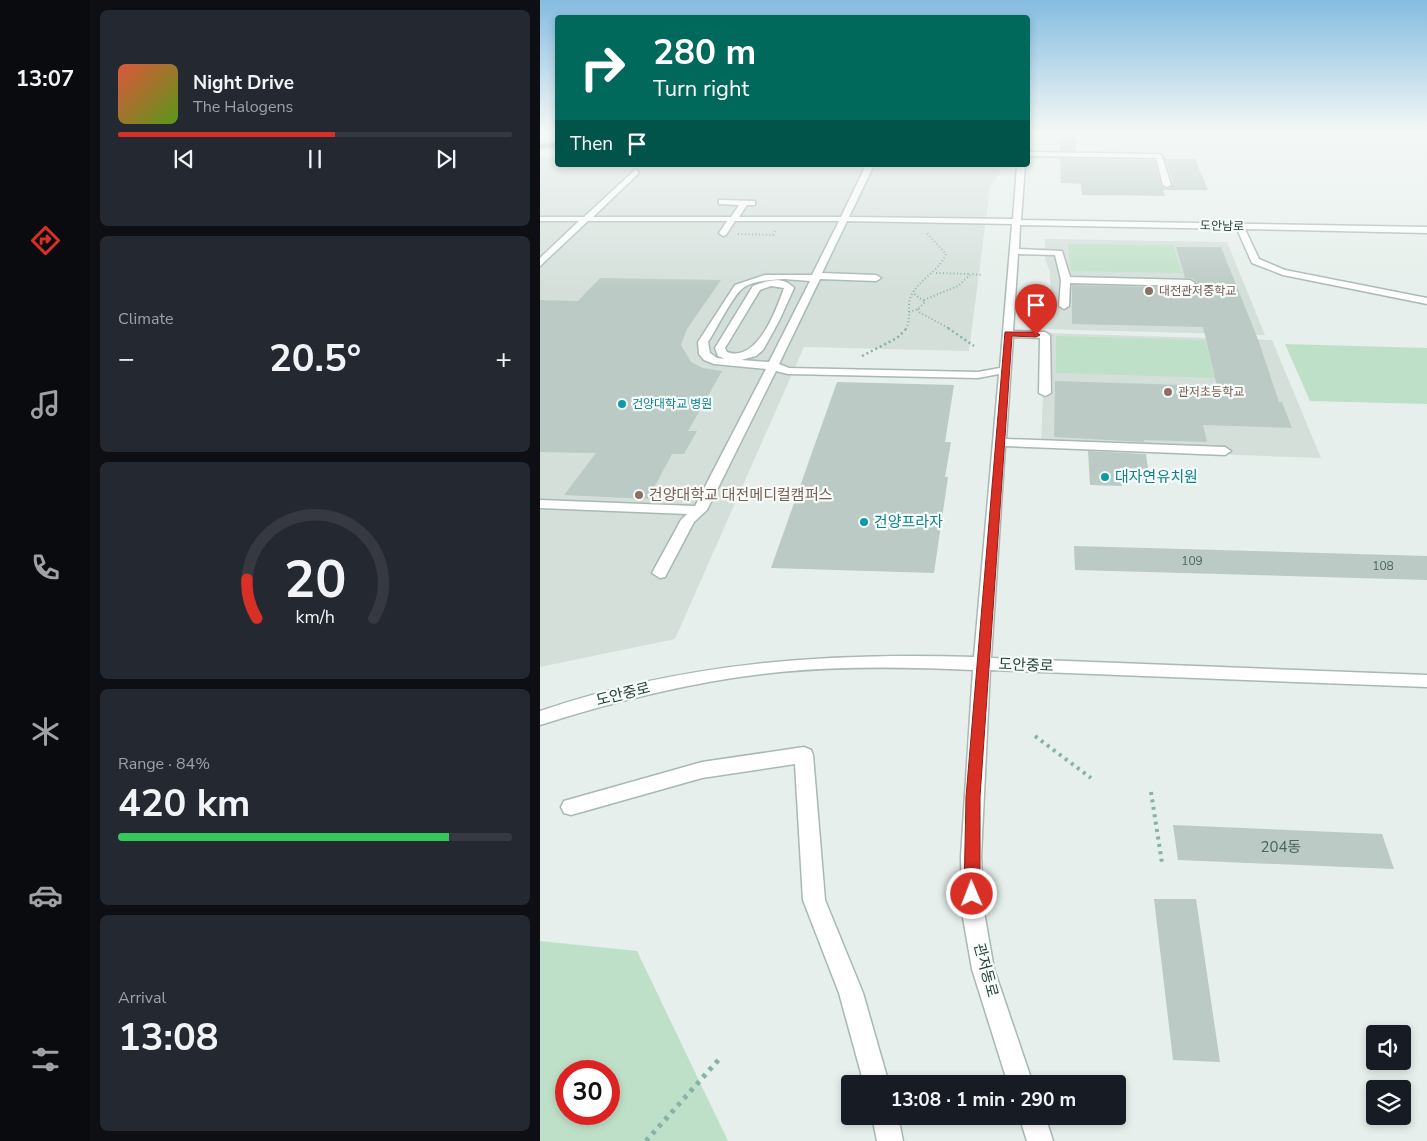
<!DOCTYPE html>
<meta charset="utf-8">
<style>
:root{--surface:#171b24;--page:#242831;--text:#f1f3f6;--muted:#9ea1a6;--line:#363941;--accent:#d93025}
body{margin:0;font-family:"Nunito Sans","Noto Sans KR",sans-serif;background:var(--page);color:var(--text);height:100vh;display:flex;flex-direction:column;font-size:19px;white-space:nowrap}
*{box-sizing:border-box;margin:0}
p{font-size:16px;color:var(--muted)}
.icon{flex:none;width:28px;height:28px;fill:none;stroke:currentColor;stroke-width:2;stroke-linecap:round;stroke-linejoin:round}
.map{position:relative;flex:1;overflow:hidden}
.drawer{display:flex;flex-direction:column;gap:10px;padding:10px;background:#0d0f14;width:450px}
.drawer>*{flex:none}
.guide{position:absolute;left:15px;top:15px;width:475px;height:152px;border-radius:5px;box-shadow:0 2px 8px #0003;background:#00695c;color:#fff;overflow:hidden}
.tools{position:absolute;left:826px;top:1025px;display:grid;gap:10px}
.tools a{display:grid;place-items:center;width:45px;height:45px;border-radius:5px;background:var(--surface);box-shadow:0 2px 8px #0003;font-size:25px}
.speed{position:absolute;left:15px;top:1060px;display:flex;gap:10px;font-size:25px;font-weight:700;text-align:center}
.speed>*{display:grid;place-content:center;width:65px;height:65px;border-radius:50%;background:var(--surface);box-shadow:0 2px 8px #0003;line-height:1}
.speed .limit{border:8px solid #d22;background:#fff;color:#111}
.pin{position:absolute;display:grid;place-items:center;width:42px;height:42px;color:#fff;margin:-51px -21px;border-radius:50% 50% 50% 0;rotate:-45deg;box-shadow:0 0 5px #0007}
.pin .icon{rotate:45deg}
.me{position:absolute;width:55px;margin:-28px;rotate:359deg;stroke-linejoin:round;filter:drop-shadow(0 0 4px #0008)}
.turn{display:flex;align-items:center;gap:18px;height:105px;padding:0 15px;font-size:22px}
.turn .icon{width:65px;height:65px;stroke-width:2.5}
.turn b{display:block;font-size:35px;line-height:42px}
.then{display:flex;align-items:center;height:48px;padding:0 15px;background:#0003;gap:10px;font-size:19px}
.big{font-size:38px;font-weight:700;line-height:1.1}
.drawer .widget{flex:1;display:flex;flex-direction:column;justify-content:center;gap:8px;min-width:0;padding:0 18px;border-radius:8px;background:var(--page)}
.drawer .dial{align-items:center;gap:0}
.dial svg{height:130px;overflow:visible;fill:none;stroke:var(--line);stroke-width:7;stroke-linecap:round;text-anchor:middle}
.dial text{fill:var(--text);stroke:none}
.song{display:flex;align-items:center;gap:15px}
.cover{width:60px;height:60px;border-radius:8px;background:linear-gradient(135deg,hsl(10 70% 55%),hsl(90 70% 35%))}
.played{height:5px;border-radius:2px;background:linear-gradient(90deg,var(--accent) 55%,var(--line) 55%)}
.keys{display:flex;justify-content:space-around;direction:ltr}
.heat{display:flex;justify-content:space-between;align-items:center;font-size:28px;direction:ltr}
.charge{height:8px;border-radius:4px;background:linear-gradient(90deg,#34c759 84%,var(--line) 0)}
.trip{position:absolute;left:301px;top:1075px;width:285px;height:50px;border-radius:5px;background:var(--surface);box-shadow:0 2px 8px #0003;font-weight:700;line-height:50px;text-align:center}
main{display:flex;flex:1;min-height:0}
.tab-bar{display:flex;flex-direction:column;width:90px;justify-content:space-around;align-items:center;background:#090b0e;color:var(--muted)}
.tab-bar .icon{width:35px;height:35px}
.tab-bar .on{color:var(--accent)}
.tab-bar b{font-size:22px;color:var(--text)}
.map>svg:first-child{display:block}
</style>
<main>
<nav class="tab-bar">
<b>13:07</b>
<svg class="icon on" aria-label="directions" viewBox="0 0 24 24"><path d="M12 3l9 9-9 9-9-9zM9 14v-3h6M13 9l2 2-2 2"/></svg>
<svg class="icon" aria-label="music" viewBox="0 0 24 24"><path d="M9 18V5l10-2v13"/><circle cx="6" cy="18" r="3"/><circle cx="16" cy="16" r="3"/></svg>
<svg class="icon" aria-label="phone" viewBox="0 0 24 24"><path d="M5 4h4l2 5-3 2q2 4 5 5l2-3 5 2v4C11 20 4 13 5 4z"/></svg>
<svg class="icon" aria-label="climate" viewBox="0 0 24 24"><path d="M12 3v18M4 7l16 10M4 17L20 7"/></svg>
<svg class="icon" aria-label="car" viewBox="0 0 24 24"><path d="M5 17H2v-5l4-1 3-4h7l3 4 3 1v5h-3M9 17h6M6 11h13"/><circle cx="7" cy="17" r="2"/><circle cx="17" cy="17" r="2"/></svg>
<svg class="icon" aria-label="filters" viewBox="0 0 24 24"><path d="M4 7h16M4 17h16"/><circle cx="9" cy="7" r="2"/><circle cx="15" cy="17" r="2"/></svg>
</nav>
<section class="drawer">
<div class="widget">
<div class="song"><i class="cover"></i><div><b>Night Drive</b><p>The Halogens</p></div></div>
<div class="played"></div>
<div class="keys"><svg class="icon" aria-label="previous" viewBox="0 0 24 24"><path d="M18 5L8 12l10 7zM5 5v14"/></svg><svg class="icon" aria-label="pause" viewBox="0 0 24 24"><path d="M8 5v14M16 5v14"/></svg><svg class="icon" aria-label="next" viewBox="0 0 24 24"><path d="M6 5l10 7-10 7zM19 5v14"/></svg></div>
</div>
<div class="widget"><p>Climate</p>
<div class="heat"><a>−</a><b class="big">20.5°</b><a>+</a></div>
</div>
<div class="widget dial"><svg viewBox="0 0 100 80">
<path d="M14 69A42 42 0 1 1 86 69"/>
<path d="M14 69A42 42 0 0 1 8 45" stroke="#d93025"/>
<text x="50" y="56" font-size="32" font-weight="700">20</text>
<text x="50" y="72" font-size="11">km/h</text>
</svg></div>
<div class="widget"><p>Range · 84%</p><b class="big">420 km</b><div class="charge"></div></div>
<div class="widget"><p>Arrival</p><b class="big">13:08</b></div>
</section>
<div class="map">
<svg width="887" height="1141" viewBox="0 0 887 1141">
<rect width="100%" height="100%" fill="#e6efeb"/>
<path fill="#d4dfda" d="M 17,157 L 18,165 L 461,165 L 460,173 L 450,187 L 429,351 L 264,347 L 135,639 L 0,667 L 0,158 Z
M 505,239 L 687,242 L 725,335 L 503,329 L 511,310 L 510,272 L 505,259 Z
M 505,333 L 732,340 L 781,458 L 501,448 Z"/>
<path fill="#bfe0c8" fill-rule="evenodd" d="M 528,244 L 633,245 L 642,273 L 531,271 Z
M 516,336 L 665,340 L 675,378 L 516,373 Z
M 745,344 L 887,348 L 887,404 L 770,401 Z
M 0,941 L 97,951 L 188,1141 L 0,1141 ZM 26,1071 L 69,1071 L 69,1114 L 26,1114 Z"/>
<path fill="#bbcac4" d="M 519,135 L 535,135 L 536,151 L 520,151 Z
M 520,158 L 615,160 L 621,185 L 626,189 L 633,184 L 625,159 L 655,159 L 668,190 L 623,190 L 625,196 L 542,195 L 541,184 L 521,183 Z
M 636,247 L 681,247 L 719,342 L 739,402 L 742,402 L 752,428 L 663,425 L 667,442 L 604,440 L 604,442 L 514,437 L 515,381 L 677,386 L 663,327 L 532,324 L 532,285 L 650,288 L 656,285 L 657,282 L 651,278 L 645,278 Z
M 60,278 L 181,280 L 147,329 L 141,345 L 151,362 L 163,368 L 182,371 L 148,431 L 157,431 L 144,454 L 132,454 L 108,499 L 24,495 L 56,453 L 0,452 L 0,300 L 38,301 Z
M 297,382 L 414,385 L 405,442 L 411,442 L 405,477 L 408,477 L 394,573 L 231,568 Z
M 548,451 L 606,454 L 608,469 L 580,468 L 582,486 L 550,485 Z
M 534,546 L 887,556 L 887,580 L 535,570 Z
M 633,825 L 842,834 L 854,869 L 638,860 Z
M 614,899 L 656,899 L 680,1062 L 633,1060 Z"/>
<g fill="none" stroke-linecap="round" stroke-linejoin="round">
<defs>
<path id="minor" d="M 488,152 L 619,154 L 622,156 L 631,185 L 627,187 L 623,185 L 616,158 L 488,156 Z
M 326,165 L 334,165 L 309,217 L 473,219 L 477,165 L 485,165 L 481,220 L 887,227 L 887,233 L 705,229 L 719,259 L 745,270 L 887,298 L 887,304 L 743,275 L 712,263 L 697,229 L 480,225 L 479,249 L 522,251 L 530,277 L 650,280 L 655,283 L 650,286 L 530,283 L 529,306 L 524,309 L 519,306 L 521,280 L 515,255 L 478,254 L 473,331 L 505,332 L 510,335 L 511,393 L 505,396 L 499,393 L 500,338 L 473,337 L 466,439 L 685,447 L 691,451 L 685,455 L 465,446 L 451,658 L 887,675 L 887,687 L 450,670 L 441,857 L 444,912 L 454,969 L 493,1084 L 468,1084 L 432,969 L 422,912 L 421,857 L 433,670 C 369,667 304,666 240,672 C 159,680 78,700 0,725 L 0,711 C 141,663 287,652 434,657 L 459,374 L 438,378 L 248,374 L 236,371 L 167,510 L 154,522 L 125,577 L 120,578 L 112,573 L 141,520 L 147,514 L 0,508 L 0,500 L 155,506 L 226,369 L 174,364 L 164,360 L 159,354 L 158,342 L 195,285 L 225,275 L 272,275 L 299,221 L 195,221 L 186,235 L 183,236 L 179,233 L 187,221 L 48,221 L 0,266 L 0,258 L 39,221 L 0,221 L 0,217 L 44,217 L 96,169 L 99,173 L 53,217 L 191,217 L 199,205 L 179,204 L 179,200 L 182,200 L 215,201 L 215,205 L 207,205 L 199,217 L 301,217 ZM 307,221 L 472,224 L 460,368 L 438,372 L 249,368 L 239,364 L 280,279 L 336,281 L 341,278 L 336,275 L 282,273 ZM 245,279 L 270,281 L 229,362 L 201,360 L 216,356 L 223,350 L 239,321 L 254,288 C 243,275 226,281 213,286 L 175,348 L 178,356 L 185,359 L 177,358 L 170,353 L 168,342 C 176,330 193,295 203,288 C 214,280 232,280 245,279 ZM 231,286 L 244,288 C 236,311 217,363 187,352 L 185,348 L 220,290 Z
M 264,747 L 271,750 L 273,755 L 285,900 L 323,993 L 349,1084 L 324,1084 L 299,993 L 263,900 L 255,764 L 162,778 L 31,815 L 24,813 L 21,807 L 24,801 L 31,799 L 162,762 Z
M 332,1116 L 358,1116 L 363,1141 L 337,1141 Z
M 479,1116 L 505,1116 L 513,1141 L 487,1141 Z"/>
<path id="major" d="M 18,143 L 18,147 L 0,148 L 0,144 Z"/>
</defs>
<use href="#minor" stroke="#a8b8b2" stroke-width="3"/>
<use href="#major" stroke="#c2cac8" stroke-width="3"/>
<path stroke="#86b3a5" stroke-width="2" stroke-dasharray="1 2.5" stroke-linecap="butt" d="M 198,234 L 233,235 L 235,231
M 396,273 L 430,274
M 384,300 L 418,286 L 431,274 L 443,275
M 378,309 L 379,312 L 410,329
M 369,312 L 378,309 L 385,302 L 373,293
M 366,329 C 372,318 366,305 372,294 C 381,278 399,271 406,254 L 386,232"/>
<path stroke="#86b3a5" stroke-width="2.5" stroke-dasharray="2 3" stroke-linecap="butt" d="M 408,328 L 434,346
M 322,356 L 357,338 L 367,328"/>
<path stroke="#86b3a5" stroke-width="4" stroke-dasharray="3 4.5" stroke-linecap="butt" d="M 495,736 L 551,778
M 611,792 L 622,863"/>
<path stroke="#86b3a5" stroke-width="5" stroke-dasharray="4 5.5" stroke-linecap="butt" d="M 106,1141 L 181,1057"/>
<use href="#minor" fill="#fff" fill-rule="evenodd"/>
<use href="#major" fill="#6aa596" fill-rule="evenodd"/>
</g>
<linearGradient id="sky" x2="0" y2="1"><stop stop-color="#84bce0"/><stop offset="0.45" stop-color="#f4f8f6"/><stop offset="1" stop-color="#f4f8f6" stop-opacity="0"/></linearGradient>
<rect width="887" height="292" fill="url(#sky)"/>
<path fill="#d93025" stroke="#8d1f18" d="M 465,332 L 496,332 L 500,335 L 496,337 L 472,336 L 440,797 L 440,894 L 438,899 L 432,901 L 427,899 L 424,894 L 426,797 Z"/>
<g fill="#8d6e63" stroke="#f7fbf9" stroke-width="2">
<circle cx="609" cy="291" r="5"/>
<circle cx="628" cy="392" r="5"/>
<circle cx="99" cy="495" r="5"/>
</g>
<g fill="#0f9aa8" stroke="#f7fbf9" stroke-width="2">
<circle cx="82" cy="404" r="5"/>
<circle cx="565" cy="477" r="5"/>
<circle cx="324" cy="522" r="5"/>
</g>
<g text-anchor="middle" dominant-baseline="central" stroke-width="4.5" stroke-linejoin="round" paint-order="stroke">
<g font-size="12" fill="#24423a" stroke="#f7fbf9">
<text transform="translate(682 226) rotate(1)">도안남로</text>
</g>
<g font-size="12" fill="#785e54" stroke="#f7fbf9" text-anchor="start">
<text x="619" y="291">대전관저중학교</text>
<text x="638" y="392">관저초등학교</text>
</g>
<g font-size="12" fill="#0d838f" stroke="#f7fbf9" text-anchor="start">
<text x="92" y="404">건양대학교 병원</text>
</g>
<g font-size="12" fill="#4a645c">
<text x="652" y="561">109</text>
<text x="843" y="566">108</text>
</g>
<g font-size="15" fill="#0d838f" stroke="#f7fbf9" text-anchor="start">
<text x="575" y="477">대자연유치원</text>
<text x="334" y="522">건양프라자</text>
</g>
<g font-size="15" fill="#785e54" stroke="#f7fbf9" text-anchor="start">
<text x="109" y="495">건양대학교 대전메디컬캠퍼스</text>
</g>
<g font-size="15" fill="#24423a" stroke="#f7fbf9">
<text transform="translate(486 665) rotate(2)">도안중로</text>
<text transform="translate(83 694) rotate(-14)">도안중로</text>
<text transform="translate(446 970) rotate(75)">관저동로</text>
</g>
<g font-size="15" fill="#4a645c">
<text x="741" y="847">204동</text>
</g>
</g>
</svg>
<div class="tools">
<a><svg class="icon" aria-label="sound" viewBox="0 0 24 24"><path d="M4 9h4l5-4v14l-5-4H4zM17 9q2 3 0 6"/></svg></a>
<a><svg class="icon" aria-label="layers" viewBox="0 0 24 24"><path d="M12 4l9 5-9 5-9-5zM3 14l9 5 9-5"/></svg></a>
</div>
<div class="speed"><div class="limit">30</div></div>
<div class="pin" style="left:496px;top:335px;background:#d93025"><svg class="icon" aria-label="arrive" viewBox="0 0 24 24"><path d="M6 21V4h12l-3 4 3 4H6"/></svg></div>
<svg class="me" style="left:432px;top:894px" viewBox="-20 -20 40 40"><circle r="17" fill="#d93025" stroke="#fff" stroke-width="3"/><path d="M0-11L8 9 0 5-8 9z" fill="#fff"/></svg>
<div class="trip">13:08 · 1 min · 290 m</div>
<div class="guide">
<div class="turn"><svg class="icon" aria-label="right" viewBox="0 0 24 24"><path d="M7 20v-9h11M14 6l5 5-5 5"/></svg><div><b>280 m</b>Turn right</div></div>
<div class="then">Then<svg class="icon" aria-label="arrive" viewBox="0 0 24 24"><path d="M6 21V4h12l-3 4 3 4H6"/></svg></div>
</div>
</div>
</main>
